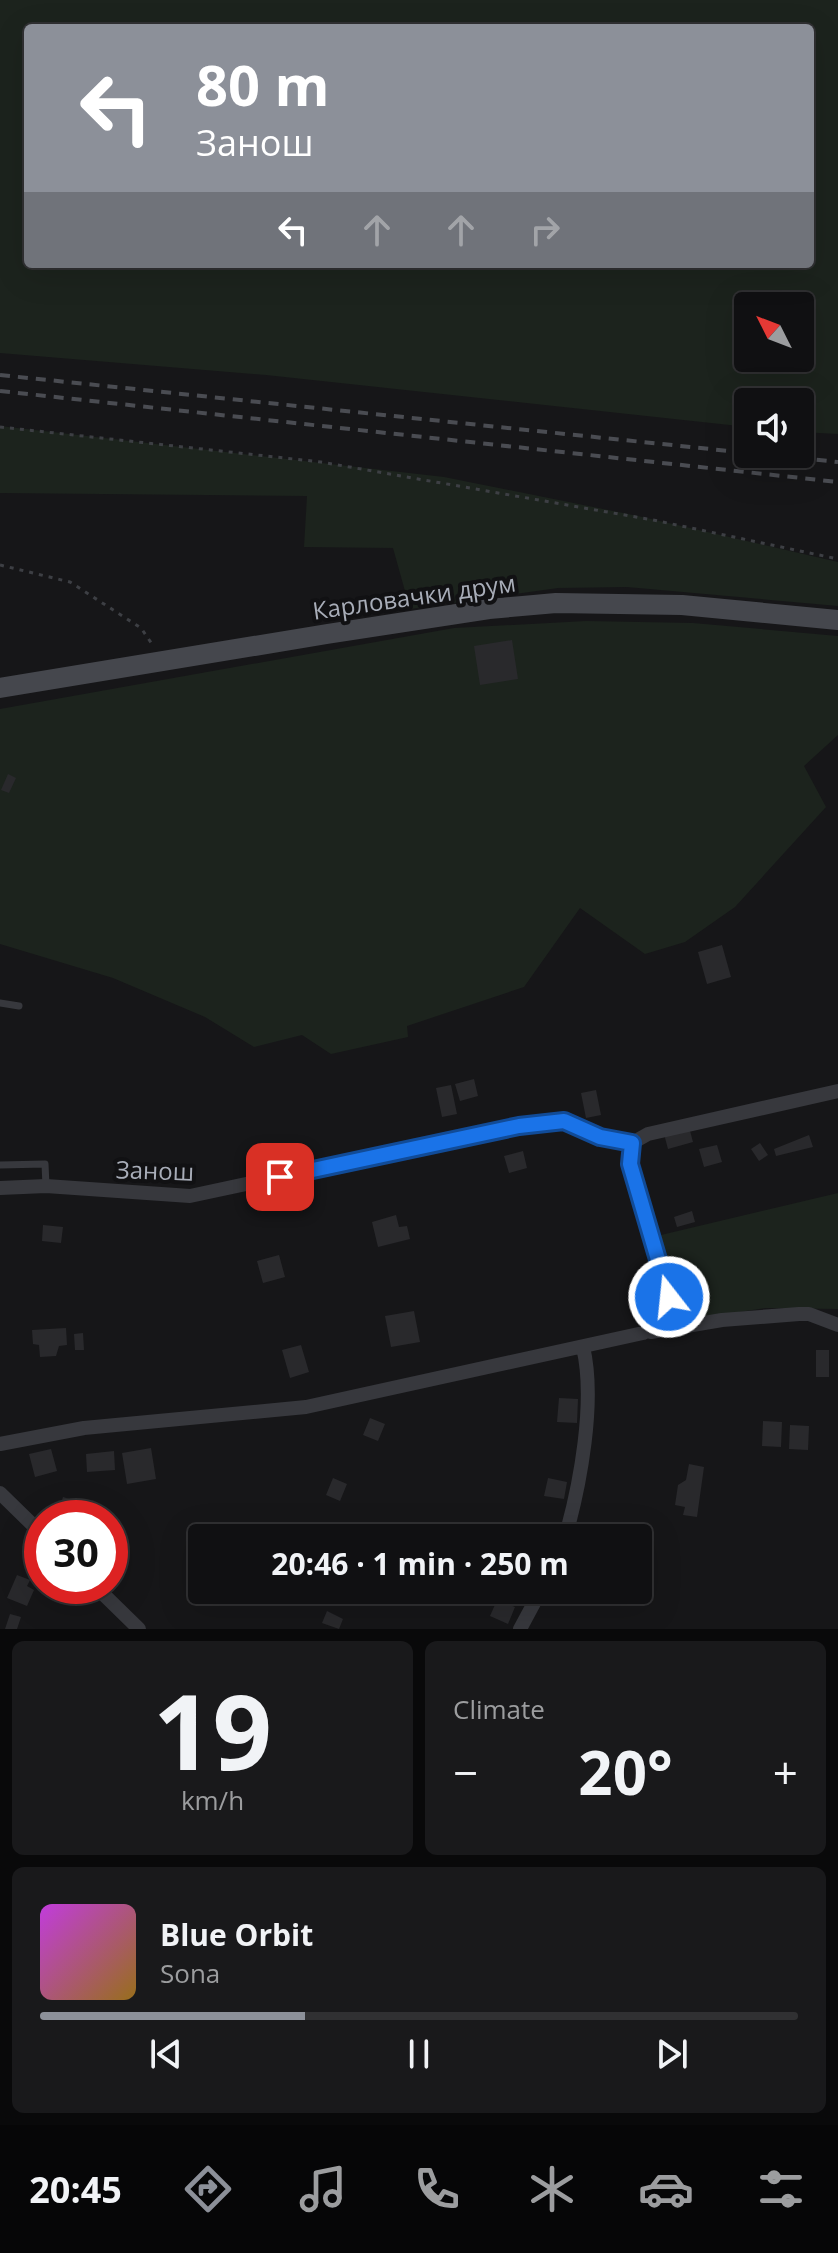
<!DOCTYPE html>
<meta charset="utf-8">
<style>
:root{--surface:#101012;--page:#19191b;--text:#f1f3f6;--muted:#9c9d9f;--line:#303032;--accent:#8c9099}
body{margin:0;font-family:"Open Sans",sans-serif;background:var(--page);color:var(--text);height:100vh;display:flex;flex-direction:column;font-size:30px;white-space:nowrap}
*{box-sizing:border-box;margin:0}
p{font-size:26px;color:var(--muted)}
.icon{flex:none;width:44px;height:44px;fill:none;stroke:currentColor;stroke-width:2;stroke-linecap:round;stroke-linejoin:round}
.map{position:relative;height:1629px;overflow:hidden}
.details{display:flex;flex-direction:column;gap:12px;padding:12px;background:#09090a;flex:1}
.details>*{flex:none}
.top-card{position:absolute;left:24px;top:24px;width:790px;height:244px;border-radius:8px;box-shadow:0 8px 32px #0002,0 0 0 2px var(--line);background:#8c9099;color:#fff;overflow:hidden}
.needle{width:52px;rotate:312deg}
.buttons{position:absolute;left:734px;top:292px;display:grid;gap:16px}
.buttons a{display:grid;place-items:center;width:80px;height:80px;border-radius:8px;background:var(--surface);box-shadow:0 8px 32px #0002,0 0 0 2px var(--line);font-size:40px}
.speed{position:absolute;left:24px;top:1500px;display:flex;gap:16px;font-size:40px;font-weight:700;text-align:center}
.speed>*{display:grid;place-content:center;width:104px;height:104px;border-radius:50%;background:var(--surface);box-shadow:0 8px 32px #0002,0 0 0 2px var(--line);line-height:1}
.speed .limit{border:12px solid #d22;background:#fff;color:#111}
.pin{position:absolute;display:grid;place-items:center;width:68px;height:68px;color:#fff;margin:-34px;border-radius:16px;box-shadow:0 4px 12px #0006}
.me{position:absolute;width:88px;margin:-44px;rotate:344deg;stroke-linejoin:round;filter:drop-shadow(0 0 6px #0008)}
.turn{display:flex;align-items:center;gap:28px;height:168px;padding:0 40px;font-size:36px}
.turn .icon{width:104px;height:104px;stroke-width:2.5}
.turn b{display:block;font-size:56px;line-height:68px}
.lanes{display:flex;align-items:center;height:76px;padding:0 40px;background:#0003;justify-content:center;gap:40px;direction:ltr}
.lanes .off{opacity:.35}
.big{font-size:60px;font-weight:700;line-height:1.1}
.details .card{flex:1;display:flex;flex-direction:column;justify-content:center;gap:12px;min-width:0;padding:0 28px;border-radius:12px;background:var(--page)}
.details .dial{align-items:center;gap:0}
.dial b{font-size:104px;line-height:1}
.song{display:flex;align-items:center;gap:24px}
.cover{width:96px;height:96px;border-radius:12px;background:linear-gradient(135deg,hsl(290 70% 55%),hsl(40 70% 35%))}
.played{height:8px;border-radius:4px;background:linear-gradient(90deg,var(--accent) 35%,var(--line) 35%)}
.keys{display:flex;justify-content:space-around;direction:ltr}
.heat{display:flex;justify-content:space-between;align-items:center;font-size:44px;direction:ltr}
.details .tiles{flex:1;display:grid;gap:12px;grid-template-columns:1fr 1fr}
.card:last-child{grid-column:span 2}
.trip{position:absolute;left:188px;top:1524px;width:464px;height:80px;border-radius:8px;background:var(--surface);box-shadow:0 8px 32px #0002,0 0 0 2px var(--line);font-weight:700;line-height:80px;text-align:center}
.tab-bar{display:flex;height:128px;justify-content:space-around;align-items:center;background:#060607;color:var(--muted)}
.tab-bar .icon{width:56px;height:56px}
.tab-bar .active{color:var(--accent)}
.tab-bar b{font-size:36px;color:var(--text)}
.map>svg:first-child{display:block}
</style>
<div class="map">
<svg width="838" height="1629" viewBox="0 0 838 1629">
<rect width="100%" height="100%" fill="#161618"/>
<path fill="#1c231d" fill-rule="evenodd" d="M 0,0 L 838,0 L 838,434 L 800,432 L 800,402 L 748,402 L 748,427 L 266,375 L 0,353 ZM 28,28 L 810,28 L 810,264 L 28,264 ZM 748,306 L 800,306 L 800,358 L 748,358 Z
M 0,426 L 444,477 L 638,516 L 838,562 L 838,606 L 627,587 L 558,588 L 410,609 L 393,548 L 304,547 L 307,496 L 0,493 Z
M 586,621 L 693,623 L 838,636 L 838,735 L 804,766 L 826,807 L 735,907 L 685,942 L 645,954 L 580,908 L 524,987 L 407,1026 L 408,1037 L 331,1054 L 302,1035 L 254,1047 L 205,1017 L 113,978 L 0,944 L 0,709 L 454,628 Z
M 838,1193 L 838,1309 L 766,1308 L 680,1321 L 661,1235 Z"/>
<path fill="#29292c" d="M 512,640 L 518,679 L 480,685 L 474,646 Z
M 8,774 L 16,778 L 9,793 L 1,790 Z
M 722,945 L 731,977 L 707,984 L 698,952 Z
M 474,1079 L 478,1096 L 460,1101 L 455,1084 Z
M 451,1085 L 457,1114 L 442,1117 L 436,1088 Z
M 596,1090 L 601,1115 L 586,1118 L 581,1093 Z
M 689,1127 L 693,1142 L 668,1149 L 664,1134 Z
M 809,1135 L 813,1147 L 776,1156 L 774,1149 Z
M 760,1143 L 768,1155 L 759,1161 L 751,1149 Z
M 717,1145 L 722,1162 L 704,1167 L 699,1149 Z
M 523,1151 L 527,1168 L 509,1173 L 504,1156 Z
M 692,1211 L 695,1222 L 677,1227 L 674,1217 Z
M 396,1215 L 399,1227 L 407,1226 L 410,1239 L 378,1247 L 372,1222 Z
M 43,1225 L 63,1227 L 61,1243 L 42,1241 Z
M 279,1255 L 285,1277 L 263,1283 L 257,1261 Z
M 414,1311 L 420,1342 L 391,1347 L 385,1316 Z
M 66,1328 L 67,1345 L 59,1346 L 56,1356 L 40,1357 L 39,1345 L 33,1344 L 32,1330 Z
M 83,1333 L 84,1350 L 75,1350 L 74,1334 Z
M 301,1345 L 309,1372 L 290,1378 L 282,1350 Z
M 816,1350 L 829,1350 L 829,1377 L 816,1377 Z
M 559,1398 L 578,1399 L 577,1423 L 557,1422 Z
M 370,1418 L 385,1424 L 378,1441 L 363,1435 Z
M 763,1421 L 782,1422 L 781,1447 L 762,1446 Z
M 790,1425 L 809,1426 L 808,1450 L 789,1449 Z
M 151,1448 L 156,1479 L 127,1484 L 122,1453 Z
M 51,1449 L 57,1471 L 35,1477 L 29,1454 Z
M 114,1451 L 115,1470 L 87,1472 L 86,1454 Z
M 689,1464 L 704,1467 L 697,1517 L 683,1515 L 685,1507 L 675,1505 L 678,1485 L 686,1480 Z
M 333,1478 L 347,1484 L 340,1501 L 326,1495 Z
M 548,1478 L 567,1482 L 564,1499 L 544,1496 Z
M 63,1497 L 82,1503 L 78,1518 L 58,1513 Z
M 17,1575 L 30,1580 L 27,1586 L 34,1590 L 27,1606 L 7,1598 Z
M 497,1600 L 515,1607 L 508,1624 L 490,1616 Z
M 327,1611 L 343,1619 L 339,1629 L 322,1623 Z
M 10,1614 L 21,1617 L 17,1629 L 5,1629 Z"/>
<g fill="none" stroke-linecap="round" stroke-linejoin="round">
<path stroke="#3d3f44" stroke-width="3" stroke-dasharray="4 6" stroke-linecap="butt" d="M 0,427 L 321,462 L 653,520 L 838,559
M 0,565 L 70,582 L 141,628 L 152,644"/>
<path stroke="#37383d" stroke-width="7" d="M 0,1003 L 19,1006
M 0,1165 L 45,1164 L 46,1186"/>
<path stroke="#37383d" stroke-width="14" d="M 0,1188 L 46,1186 L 190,1196 L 519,1126 L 564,1121 L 600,1137 L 632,1143
M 651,1332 L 722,1320 L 799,1314 L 809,1314 L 838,1325
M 0,1444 L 84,1428 L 306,1407 L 643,1333 C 661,1325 667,1317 669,1297 L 630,1164 L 632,1143 L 648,1134 L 838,1091
M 0,1493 L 42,1534
M 565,1538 C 580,1486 596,1401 583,1347
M 95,1586 L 139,1629
M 520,1629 L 541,1590"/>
<path stroke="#45474d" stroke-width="20" d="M 0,688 L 327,634 L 489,609 L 556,603 L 682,605 L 838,620"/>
<path stroke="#4a4c52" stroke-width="4" stroke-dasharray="10 8" stroke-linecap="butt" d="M 0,375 L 748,453
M 0,391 L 838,482
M 763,454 L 838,462"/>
</g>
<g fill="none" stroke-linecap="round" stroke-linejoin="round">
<defs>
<path id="route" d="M 280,1177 L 519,1126 L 564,1121 L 600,1137 L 632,1143 L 630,1164 L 669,1297"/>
</defs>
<use href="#route" stroke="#114b97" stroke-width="20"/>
<use href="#route" stroke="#1a73e8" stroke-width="14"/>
</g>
<g text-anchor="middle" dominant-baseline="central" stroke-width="8" stroke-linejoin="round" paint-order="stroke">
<g font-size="24" fill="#a8adb8" stroke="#111113">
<text transform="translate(414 596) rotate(-8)">Карловачки друм</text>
<text transform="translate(155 1170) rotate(2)">Занош</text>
</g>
</g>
</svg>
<div class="buttons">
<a><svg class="needle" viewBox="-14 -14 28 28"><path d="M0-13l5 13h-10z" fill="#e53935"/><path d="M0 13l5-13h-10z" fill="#9c9d9f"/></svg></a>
<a><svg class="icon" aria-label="sound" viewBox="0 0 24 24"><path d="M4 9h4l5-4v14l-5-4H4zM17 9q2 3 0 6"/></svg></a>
</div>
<div class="speed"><div class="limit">30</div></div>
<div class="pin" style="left:280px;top:1177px;background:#d93025"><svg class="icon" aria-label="arrive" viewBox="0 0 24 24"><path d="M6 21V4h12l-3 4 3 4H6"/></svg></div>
<svg class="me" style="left:669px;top:1297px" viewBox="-20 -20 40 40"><circle r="17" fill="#1a73e8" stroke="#fff" stroke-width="3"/><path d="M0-11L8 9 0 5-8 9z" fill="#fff"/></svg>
<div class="trip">20:46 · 1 min · 250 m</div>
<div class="top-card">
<div class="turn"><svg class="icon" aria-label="left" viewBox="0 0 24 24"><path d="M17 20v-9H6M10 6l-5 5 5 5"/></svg><div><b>80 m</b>Занош</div></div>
<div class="lanes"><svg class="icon" aria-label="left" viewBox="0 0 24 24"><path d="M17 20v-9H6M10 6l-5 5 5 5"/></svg><svg class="icon off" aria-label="ahead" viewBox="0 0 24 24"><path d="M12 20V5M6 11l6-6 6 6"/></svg><svg class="icon off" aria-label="ahead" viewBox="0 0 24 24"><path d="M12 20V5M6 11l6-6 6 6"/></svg><svg class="icon off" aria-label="right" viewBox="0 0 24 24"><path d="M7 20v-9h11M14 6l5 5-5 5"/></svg></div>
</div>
</div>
<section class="details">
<div class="tiles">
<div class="card dial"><b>19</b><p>km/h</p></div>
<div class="card"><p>Climate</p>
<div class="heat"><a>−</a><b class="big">20°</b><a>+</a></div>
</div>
<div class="card">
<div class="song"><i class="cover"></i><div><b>Blue Orbit</b><p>Sona</p></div></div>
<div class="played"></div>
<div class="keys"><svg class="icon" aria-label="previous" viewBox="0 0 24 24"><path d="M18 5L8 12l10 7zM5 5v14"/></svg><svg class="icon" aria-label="pause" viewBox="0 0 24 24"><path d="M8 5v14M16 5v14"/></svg><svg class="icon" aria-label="next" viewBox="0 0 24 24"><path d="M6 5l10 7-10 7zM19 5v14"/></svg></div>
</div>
</div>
</section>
<nav class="tab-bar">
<b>20:45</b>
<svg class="icon active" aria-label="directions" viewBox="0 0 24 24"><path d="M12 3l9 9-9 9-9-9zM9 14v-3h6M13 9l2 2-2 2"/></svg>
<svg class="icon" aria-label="music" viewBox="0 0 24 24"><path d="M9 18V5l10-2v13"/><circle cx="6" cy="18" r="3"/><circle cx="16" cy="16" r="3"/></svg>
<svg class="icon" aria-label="phone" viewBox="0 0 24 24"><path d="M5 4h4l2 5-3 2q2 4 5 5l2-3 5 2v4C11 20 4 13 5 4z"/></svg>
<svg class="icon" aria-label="climate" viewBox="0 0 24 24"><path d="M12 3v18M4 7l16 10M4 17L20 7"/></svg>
<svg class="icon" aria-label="car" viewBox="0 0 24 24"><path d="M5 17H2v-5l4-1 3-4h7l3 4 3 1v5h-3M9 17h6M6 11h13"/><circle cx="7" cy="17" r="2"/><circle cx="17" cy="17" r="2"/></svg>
<svg class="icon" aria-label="filters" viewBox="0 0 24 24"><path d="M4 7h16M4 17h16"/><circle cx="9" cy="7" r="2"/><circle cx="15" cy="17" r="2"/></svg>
</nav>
